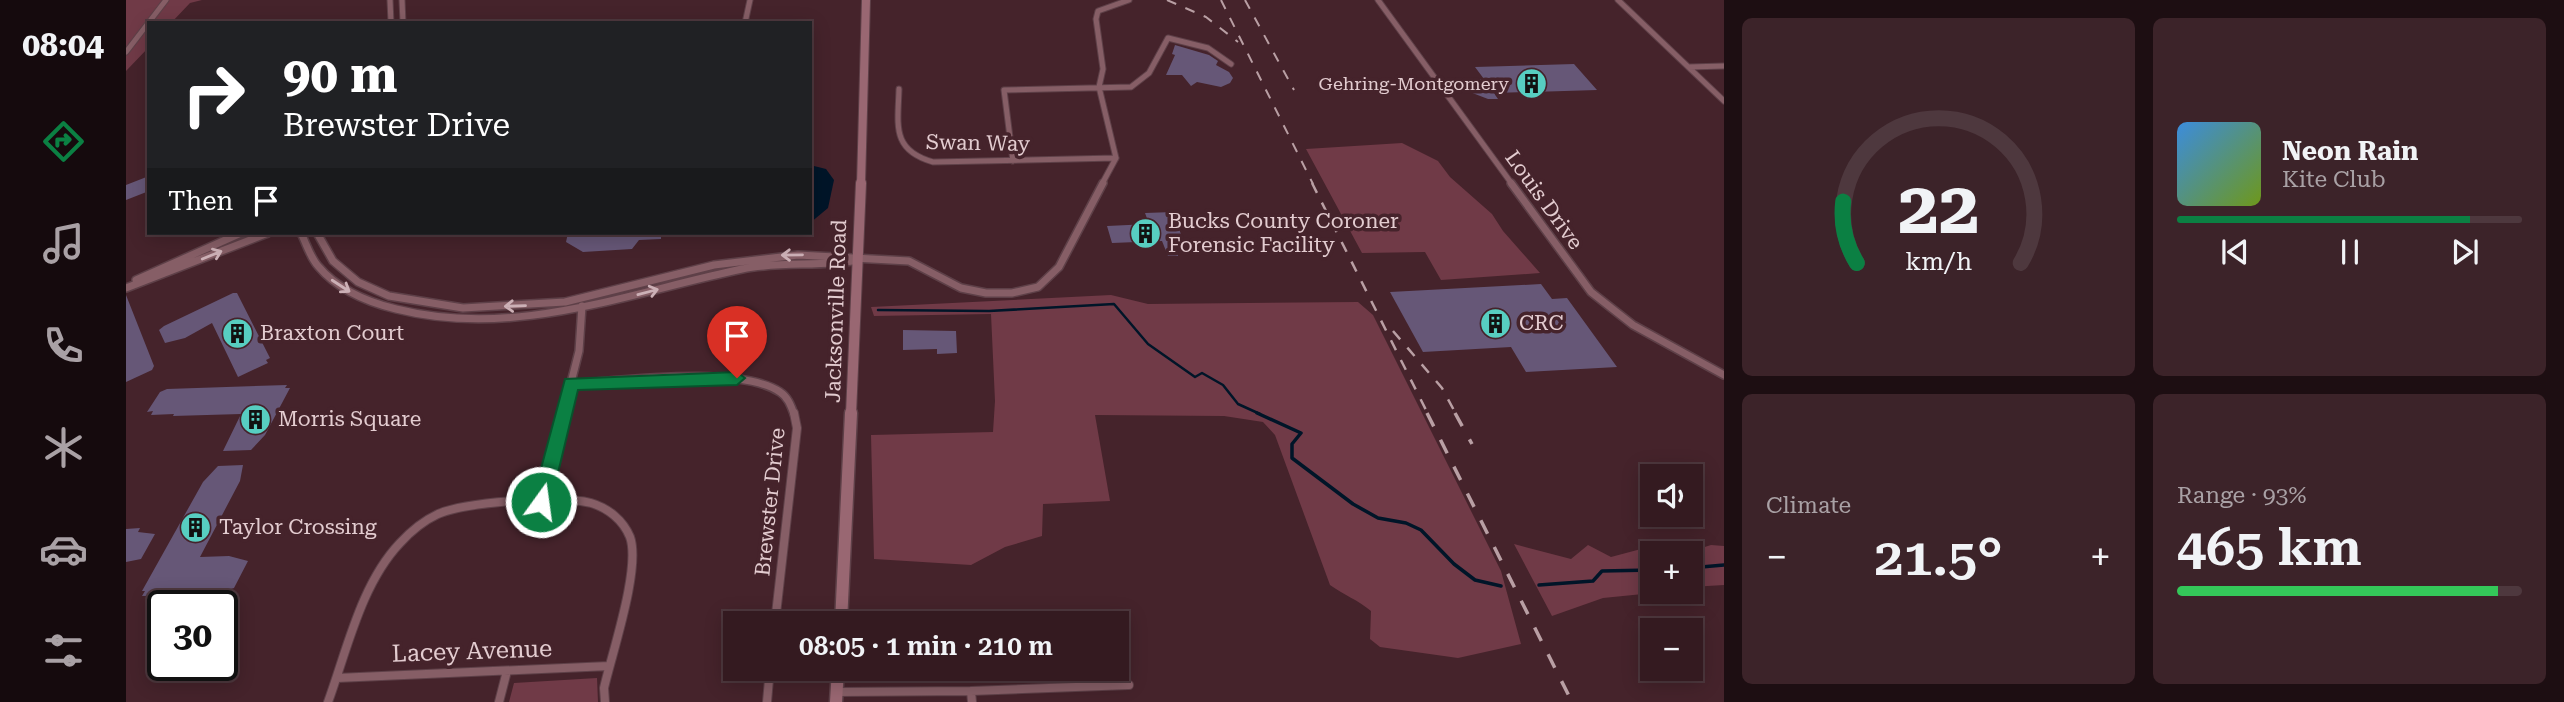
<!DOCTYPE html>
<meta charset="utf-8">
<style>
:root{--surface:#341a20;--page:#3c2329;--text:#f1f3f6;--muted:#a9a1a5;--line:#4e383e;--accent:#0b8043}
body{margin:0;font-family:"Roboto Serif",serif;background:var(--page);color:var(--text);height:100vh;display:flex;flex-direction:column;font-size:26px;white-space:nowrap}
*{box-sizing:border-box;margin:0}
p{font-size:23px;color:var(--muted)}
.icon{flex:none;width:38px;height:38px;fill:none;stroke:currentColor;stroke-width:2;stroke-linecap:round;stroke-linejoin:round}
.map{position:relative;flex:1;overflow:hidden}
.side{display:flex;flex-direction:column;gap:18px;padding:18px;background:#1d0e12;width:840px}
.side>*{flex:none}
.guide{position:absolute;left:21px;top:21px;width:665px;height:214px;border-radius:0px;box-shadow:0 4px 18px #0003,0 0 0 2px var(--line);background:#202124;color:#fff;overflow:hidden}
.fabs{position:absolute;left:1514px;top:464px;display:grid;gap:14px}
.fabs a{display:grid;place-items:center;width:63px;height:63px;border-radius:0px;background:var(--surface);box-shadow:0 4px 18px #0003,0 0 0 2px var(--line);font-size:35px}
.speed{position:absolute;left:21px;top:590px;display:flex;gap:14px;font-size:35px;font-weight:700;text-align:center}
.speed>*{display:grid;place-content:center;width:91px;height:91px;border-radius:50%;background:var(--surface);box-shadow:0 4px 18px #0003,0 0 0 2px var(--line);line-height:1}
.speed .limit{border:4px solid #111;border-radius:10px;background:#fff;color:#111}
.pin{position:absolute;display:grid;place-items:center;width:60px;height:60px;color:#fff;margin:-72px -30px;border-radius:50% 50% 50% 0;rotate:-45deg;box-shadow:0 0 7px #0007}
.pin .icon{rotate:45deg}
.me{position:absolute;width:77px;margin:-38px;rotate:14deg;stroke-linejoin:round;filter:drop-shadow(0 0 5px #0008)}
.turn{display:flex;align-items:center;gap:24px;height:147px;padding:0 21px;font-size:32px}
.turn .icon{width:91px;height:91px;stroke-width:2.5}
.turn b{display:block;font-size:49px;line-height:60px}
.then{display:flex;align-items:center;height:66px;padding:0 21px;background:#0003;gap:14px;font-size:26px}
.big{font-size:52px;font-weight:600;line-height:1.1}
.side .widget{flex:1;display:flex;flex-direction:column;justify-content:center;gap:10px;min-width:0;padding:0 24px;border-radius:10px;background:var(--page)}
.side .dial{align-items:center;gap:0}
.dial svg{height:182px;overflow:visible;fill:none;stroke:var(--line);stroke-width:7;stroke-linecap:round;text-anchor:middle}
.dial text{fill:var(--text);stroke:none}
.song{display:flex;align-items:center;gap:21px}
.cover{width:84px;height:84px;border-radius:10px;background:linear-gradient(135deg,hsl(210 70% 55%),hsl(80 70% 35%))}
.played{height:7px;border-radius:4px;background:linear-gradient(90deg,var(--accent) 85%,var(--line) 85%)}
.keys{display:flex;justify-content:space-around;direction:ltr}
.heat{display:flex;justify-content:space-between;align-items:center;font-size:38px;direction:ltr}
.charge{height:10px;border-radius:5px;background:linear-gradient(90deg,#34c759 93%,var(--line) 0)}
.side .tiles{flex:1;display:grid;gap:18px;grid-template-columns:repeat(2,1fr)}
.trip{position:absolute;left:597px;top:611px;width:406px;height:70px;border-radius:0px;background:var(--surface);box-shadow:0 4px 18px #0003,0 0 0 2px var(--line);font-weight:600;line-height:70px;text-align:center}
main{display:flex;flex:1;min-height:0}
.menu{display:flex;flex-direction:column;width:126px;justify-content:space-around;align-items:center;background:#150a0d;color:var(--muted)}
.menu .icon{width:49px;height:49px}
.menu .current{color:var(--accent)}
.menu b{font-size:32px;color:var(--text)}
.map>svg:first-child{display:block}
</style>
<main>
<nav class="menu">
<b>08:04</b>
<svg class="icon current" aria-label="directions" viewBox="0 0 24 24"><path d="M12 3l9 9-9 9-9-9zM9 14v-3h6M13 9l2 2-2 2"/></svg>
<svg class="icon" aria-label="music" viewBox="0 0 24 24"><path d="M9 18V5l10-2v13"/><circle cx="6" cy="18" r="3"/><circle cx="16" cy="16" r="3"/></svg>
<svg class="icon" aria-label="phone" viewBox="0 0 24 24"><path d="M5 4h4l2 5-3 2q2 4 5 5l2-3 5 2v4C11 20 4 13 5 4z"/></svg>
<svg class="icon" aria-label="climate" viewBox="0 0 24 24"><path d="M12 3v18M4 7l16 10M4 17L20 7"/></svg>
<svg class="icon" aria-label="car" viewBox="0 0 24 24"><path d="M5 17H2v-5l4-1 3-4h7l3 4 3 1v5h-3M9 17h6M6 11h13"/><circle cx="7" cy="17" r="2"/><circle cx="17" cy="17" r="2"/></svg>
<svg class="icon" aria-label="filters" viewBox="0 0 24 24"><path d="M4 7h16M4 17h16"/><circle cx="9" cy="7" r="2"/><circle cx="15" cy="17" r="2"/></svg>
</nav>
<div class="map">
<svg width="1598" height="702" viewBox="0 0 1598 702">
<rect width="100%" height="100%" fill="#45232b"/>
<path fill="#703a47" d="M 0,0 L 76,0 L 64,3 L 45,23 L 23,23 L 23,47 L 0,71 Z
M 1276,143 L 1312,161 L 1324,177 L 1366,214 L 1377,231 L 1414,273 L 1315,280 L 1299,252 L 1236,253 L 1180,149 Z
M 985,295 L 1022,304 L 1232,302 L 1247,315 L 1375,571 L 1395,644 L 1332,658 L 1254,647 L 1244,639 L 1245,611 C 1232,600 1218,595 1204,585 L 1149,435 L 1137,422 L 1098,416 L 969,415 L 984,501 L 917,504 L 916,536 L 879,547 L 845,565 L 748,559 L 745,435 L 867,432 L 869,401 L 865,314 L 748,316 L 745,307 Z
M 1388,544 L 1445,559 L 1462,545 L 1485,557 L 1515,549 L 1560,553 L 1585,545 L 1598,546 L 1598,585 L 1565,587 L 1564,553 L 1526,553 L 1526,592 L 1537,592 L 1477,598 L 1426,616 Z
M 471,678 L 472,702 L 383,702 L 388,683 Z"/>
<path fill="#001528" d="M 684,165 L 700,169 L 708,180 L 702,208 L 684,223 Z"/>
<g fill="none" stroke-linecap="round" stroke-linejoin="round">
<path stroke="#001528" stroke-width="2.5" d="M 752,310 L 863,311 L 988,304 L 1022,344 L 1069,377 L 1076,373 L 1097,385 L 1112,404 L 1134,414"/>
<path stroke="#001528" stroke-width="3.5" d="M 1131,413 L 1175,433 L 1166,444 L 1166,458 L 1227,504 L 1252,518 L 1280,523 L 1295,530 L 1328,564 L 1349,580 L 1375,586
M 1564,568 L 1598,565
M 1413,585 L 1467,581 L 1476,571 L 1526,570"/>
</g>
<path fill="#665777" d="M 1049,45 L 1083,55 L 1092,61 L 1090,65 L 1103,72 L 1107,78 L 1104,83 L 1095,87 L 1071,82 L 1065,86 L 1056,75 L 1040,75 L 1049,55 L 1046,54 Z
M 1448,64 L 1471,90 L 1368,93 L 1372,99 L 1362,99 L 1336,89 L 1350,88 L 1345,79 L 1358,79 L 1349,67 Z
M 23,176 L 23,191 L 0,200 L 0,185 Z
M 1047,212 L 1057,240 L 1048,240 L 1052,256 L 1042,256 L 1036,241 L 986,243 L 981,226 L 1023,224 L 1019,213 Z
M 442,233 L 535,233 L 535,239 L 513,240 L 506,249 L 457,252 L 440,242 Z
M 1415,284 L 1426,299 L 1441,298 L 1491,367 L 1400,372 L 1385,347 L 1297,352 L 1264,292 Z
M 107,293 L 111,293 L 144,358 L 140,360 L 142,363 L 112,377 L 86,323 L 59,338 L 39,343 L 33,330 L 38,326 Z
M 0,295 L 28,366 L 26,370 L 0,382 Z
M 777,330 L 830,331 L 831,353 L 811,354 L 811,349 L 777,350 Z
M 161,385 L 159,388 L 164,388 L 139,435 L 125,450 L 97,451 L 115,414 L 47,416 L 48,414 L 25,415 L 27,411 L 21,412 L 34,392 L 41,389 Z
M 117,465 L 114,481 L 74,557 L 103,556 L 122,561 L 108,588 L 85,594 L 16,596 L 19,591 L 16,591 L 77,482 L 92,466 Z
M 14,528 L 12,532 L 29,534 L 15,559 L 0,562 L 0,529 Z"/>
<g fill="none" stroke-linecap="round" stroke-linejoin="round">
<defs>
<path id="minor-far2" d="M 264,0 L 265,23
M 276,0 L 277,23
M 1252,0 L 1386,184
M 1492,0 L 1598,101
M 619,23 L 624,0
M 0,52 L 40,0
M 1563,67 L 1598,66
M 773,89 C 772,125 765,150 807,162 L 990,158
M 990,158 L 973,87 L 977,69 L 970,19 L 972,11 L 1003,0
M 887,161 L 878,90 L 1005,87 L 1023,73 L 1042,38 L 1082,48 L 1105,64
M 976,184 L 990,158"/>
<path id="minor-far1" d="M 1385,183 L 1465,292 L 1507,325 L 1598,375
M 175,233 C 180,243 184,257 192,266 C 212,290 241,302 270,309 C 389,339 501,293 616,269 C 655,261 694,267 733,260
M 191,233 L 207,261 L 232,282 L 263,296 L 337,308 L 439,302 L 588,265 L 672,255 L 783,261 L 835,288 L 860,293 L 886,293 L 912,287 L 933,267 L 977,183
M 10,280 L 115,233
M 0,288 L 142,233
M 445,384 C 494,381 614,365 654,392 C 662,397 665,406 668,414
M 437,414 L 453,351 L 456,306"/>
<path id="minor" d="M 415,502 L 438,413
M 649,623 L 671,428 L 668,413
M 211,678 L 483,666
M 845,691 L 1003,685
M 711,692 L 845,691 L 846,702
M 202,702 C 221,650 235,584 274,543 C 285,531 297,521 312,514 C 340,502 436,495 465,503 C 482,508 497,520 504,537 C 515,568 486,653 478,688 L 479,702
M 373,702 L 381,671
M 641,702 L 644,668"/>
<path id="secondary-far2" d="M 735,184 L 740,0"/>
<path id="secondary-far1" d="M 725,414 L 735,183"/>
<path id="secondary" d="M 715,623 L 725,413
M 710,702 L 712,668"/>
</defs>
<use href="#minor-far2" stroke="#5e4048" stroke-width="7"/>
<use href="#minor-far1" stroke="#5e4048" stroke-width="10"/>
<use href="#minor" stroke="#5e4048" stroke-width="10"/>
<use href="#secondary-far2" stroke="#5e4048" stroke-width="10"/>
<use href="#secondary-far1" stroke="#5e4048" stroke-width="12"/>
<use href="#secondary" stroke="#5e4048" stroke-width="15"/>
<use href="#minor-far2" stroke="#865e66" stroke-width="5"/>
<use href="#minor-far1" stroke="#865e66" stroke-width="7"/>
<use href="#minor" stroke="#865e66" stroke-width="8"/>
<use href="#secondary-far2" stroke="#996772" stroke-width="8"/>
<use href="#secondary-far1" stroke="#996772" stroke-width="10"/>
<use href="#secondary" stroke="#996772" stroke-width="12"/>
<path stroke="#b99fa4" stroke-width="2" stroke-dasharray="10 10" stroke-linecap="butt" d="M 1041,0 L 1080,17 L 1112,42
M 1095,0 L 1187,184
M 1119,0 L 1168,90"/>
<path stroke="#b99fa4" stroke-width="2.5" stroke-dasharray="11 11" stroke-linecap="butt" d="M 1186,183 L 1302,414
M 1267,331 L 1316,388 L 1330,414"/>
<path stroke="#b99fa4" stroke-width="3.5" stroke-dasharray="15 15" stroke-linecap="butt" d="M 1301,413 L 1446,702
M 1329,413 L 1346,444"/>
</g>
<defs><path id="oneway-shaft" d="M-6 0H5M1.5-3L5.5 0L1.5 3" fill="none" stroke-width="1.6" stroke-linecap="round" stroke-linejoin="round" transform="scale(1.75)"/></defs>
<g stroke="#ccb0b6">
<use href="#oneway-shaft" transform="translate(86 255) rotate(-22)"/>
<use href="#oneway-shaft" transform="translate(666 255) rotate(179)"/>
<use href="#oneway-shaft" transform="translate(215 286) rotate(33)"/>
<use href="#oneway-shaft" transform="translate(522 292) rotate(-15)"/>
<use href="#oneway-shaft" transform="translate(389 306) rotate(178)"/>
</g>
<path fill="#0b8043" stroke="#07532c" stroke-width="2" d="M 611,372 L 619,378 L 611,385 L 452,390 L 425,502 L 422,508 L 409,508 L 406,502 L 439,379 Z"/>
<defs>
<symbol id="building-disc" viewBox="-11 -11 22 22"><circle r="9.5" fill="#57cec1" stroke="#45232b"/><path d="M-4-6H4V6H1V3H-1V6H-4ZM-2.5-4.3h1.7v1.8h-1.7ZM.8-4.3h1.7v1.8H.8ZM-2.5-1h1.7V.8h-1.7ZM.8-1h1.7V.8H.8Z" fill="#111"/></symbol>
</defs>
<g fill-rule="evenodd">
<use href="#building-disc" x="1388" y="66" width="35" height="35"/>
<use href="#building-disc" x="1002" y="216" width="35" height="35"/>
<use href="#building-disc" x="1352" y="306" width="35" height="35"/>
<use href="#building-disc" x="94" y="316" width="35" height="35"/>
<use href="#building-disc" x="112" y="402" width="35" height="35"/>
<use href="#building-disc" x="52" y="510" width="35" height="35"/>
</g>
<g text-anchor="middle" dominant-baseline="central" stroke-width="7" stroke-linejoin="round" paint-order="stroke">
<g font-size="18" fill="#e3ccd0" stroke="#45232b" text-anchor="end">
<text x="1383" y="83">Gehring-Montgomery</text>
</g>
<g font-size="21" fill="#e3ccd0" stroke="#45232b">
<text transform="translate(852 143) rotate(1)">Swan Way</text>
<text transform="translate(1418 200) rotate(54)">Louis Drive</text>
<text transform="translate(710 311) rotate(-88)">Jacksonville Road</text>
<text transform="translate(644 502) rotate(-84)">Brewster Drive</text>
</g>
<g font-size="21" fill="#e3ccd0" stroke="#45232b" text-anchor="start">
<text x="1042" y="221">Bucks County Coroner<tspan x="1042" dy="24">Forensic Facility</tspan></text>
<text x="1393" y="323">CRC</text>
<text x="134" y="333">Braxton Court</text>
<text x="152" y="419">Morris Square</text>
<text x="93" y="527">Taylor Crossing</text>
</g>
<g font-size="24" fill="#e3ccd0" stroke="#45232b">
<text transform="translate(346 651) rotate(-2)">Lacey Avenue</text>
</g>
</g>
</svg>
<div class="fabs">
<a><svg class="icon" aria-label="sound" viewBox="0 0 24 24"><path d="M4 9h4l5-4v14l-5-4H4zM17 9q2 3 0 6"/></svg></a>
<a>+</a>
<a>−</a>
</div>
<div class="speed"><div class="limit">30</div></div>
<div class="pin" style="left:611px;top:378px;background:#d93025"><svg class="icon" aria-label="arrive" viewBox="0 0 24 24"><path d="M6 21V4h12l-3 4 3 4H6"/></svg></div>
<svg class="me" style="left:415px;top:502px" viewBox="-20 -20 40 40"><circle r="17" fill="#0b8043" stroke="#fff" stroke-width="3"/><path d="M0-11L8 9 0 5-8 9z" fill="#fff"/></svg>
<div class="trip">08:05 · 1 min · 210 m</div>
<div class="guide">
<div class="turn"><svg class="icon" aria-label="right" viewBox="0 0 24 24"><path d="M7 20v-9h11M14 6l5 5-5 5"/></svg><div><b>90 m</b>Brewster Drive</div></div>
<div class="then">Then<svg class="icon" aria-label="arrive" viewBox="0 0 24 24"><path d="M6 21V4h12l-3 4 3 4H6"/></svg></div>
</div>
</div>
<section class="side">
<div class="tiles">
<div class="widget dial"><svg viewBox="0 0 100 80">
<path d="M14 69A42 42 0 1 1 86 69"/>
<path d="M14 69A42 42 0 0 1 8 42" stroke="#0b8043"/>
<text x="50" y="56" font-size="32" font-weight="700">22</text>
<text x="50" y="72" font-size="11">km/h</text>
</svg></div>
<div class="widget">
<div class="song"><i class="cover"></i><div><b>Neon Rain</b><p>Kite Club</p></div></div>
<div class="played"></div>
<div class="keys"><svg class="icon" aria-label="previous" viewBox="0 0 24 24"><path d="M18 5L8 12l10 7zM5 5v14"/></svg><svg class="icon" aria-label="pause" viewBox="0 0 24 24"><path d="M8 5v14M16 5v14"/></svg><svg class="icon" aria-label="next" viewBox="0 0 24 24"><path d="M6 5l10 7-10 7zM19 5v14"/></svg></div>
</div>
<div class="widget"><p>Climate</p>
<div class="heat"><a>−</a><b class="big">21.5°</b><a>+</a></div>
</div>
<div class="widget"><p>Range · 93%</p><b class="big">465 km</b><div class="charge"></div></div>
</div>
</section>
</main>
